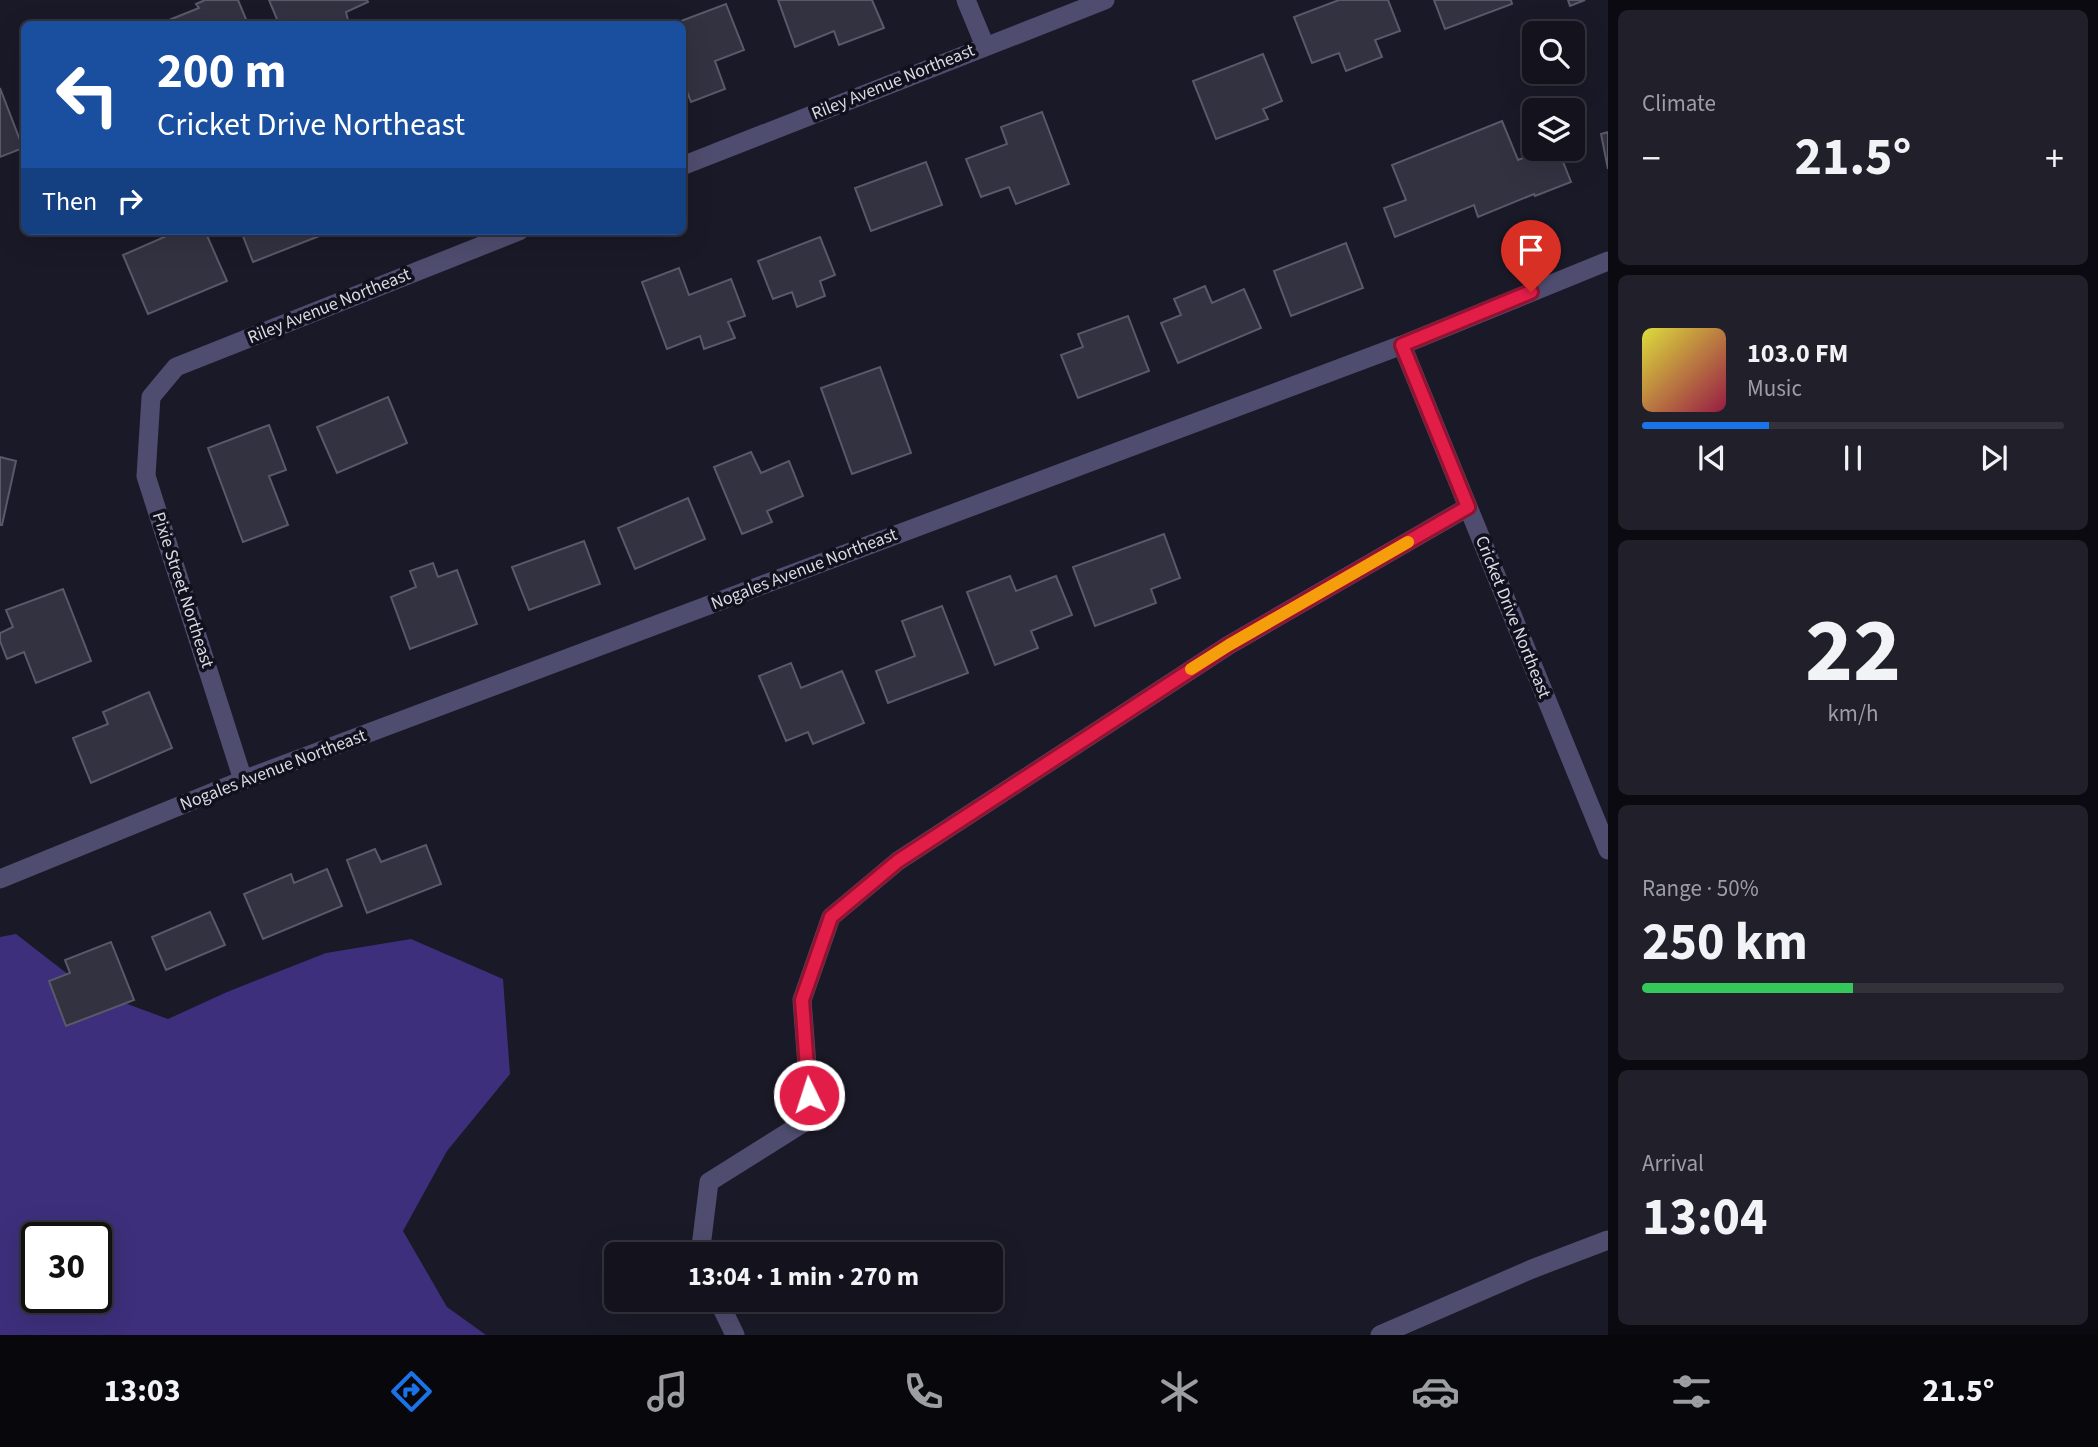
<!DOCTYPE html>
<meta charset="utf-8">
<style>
:root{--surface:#14131d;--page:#21202a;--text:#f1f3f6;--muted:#9d9ea4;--line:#33323b;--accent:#1a73e8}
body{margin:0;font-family:"Source Sans 3",sans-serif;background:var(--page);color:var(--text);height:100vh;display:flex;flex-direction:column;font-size:26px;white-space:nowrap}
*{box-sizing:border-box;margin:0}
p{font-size:23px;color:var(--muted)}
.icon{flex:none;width:38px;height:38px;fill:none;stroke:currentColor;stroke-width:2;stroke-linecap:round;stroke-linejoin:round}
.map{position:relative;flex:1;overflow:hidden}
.side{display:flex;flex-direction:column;gap:10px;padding:10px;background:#0b0a10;width:490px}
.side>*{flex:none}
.top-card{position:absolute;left:21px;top:21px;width:665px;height:214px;border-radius:10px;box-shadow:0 7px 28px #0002,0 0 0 2px var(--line);background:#1a4fa0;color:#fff;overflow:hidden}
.tools{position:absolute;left:1522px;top:21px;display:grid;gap:14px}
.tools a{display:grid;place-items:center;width:63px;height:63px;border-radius:10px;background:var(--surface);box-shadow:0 7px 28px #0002,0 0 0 2px var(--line);font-size:35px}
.speed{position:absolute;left:21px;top:1222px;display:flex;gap:14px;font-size:35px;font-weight:700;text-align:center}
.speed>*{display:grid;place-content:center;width:91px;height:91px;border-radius:50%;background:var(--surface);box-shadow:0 7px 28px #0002,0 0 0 2px var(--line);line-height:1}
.speed .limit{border:4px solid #111;border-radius:10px;background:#fff;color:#111}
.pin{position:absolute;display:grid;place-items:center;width:60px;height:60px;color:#fff;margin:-72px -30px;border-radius:50% 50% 50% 0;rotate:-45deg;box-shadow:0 0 7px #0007}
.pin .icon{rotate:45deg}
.me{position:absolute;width:77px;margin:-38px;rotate:356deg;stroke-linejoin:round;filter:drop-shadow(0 0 5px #0008)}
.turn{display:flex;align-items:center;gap:24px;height:147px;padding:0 21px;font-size:32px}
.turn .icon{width:91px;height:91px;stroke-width:2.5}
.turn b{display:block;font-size:49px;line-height:60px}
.then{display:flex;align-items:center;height:66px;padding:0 21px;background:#0003;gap:14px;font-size:26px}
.big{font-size:52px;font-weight:700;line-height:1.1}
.side .widget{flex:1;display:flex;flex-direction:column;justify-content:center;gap:10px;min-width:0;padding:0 24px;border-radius:10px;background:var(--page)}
.side .dial{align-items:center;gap:0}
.dial b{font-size:91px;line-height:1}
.song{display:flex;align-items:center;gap:21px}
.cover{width:84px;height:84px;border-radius:10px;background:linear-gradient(135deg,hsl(60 70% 55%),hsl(340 70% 35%))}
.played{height:7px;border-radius:4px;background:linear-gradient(90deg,var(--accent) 30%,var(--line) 30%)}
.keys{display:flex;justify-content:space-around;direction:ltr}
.heat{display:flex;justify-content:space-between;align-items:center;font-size:38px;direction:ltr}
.charge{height:10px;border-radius:5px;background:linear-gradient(90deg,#34c759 50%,var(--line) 0)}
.trip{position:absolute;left:604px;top:1242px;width:399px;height:70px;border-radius:10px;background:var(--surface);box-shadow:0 7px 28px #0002,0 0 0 2px var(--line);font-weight:700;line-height:70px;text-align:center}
.menu{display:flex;height:112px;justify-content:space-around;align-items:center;background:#08080c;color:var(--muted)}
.menu .icon{width:49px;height:49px}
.menu .selected{color:var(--accent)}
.menu b{font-size:32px;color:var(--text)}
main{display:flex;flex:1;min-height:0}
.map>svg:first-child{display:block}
</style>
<main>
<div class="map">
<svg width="1608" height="1335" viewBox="0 0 1608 1335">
<rect width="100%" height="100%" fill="#1a1927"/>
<path fill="#3d2f7b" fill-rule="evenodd" d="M 16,934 L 87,989 L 168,1019 L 227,992 L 326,953 L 411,939 L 503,979 L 510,1074 L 447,1151 L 403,1231 L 447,1307 L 486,1335 L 0,1335 L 0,937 ZM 37,1237 L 96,1237 L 96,1297 L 37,1297 Z"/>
<path fill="#333241" stroke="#5a596a" stroke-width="2" d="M 205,0 L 238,0 L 248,24 L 159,24 L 199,8 L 196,4 Z
M 269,0 L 367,0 L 368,2 L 346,12 L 349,24 L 296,24 L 294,20 L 279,24 Z
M 778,0 L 872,0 L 884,28 L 839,45 L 834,31 L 795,47 Z
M 1339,0 L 1388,0 L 1400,31 L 1375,40 L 1382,57 L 1346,71 L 1339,53 L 1312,63 L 1294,17 Z
M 1434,0 L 1511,0 L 1512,4 L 1445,29 Z
M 1568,0 L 1585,0 L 1570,6 Z
M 726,4 L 744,50 L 715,61 L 725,89 L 691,102 L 682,78 L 682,24 L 673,24 Z
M 1263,54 L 1282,101 L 1263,109 L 1268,119 L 1216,139 L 1193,81 Z
M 0,88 L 23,148 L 0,157 Z
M 1042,112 L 1069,184 L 1016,204 L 1009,187 L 981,197 L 966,159 L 1007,144 L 1001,127 Z
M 1502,121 L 1518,160 L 1546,149 L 1558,149 L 1571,182 L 1535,196 L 1534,194 L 1478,217 L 1474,205 L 1395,237 L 1384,208 L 1406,200 L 1392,165 Z
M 1608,132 L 1608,169 L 1601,134 Z
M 926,162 L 942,205 L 871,231 L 855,188 Z
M 175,231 L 205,231 L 227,281 L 148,314 L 123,255 L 176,232 Z
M 241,231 L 327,231 L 327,233 L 253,262 Z
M 820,237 L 835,275 L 820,281 L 825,296 L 797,307 L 792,292 L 773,299 L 758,261 Z
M 1346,243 L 1363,288 L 1291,316 L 1274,271 Z
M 679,268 L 689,295 L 731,279 L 745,316 L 728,322 L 735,338 L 704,349 L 700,336 L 667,349 L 642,282 Z
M 1205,286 L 1212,303 L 1244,289 L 1261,328 L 1178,363 L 1161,323 L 1181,315 L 1174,299 Z
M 1128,316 L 1149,371 L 1078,398 L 1061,355 L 1083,347 L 1078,334 Z
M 880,367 L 911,453 L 852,474 L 821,388 Z
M 388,397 L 407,443 L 337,473 L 317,427 Z
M 269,425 L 286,470 L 269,476 L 288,525 L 243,542 L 208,448 Z
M 751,452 L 761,473 L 789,461 L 803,496 L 767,511 L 772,522 L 742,534 L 714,467 Z
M 0,457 L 16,461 L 2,525 L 0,525 Z
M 688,498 L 705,539 L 635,569 L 618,528 Z
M 1164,534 L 1180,578 L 1151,589 L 1156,603 L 1095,626 L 1073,567 Z
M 584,541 L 600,584 L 529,610 L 512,567 Z
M 433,563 L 438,577 L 457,570 L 477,624 L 410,649 L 391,597 L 416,587 L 410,571 Z
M 1010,576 L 1016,591 L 1056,576 L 1072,615 L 1031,631 L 1038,648 L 995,665 L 967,592 Z
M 63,589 L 91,661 L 36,683 L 24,652 L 7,659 L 0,641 L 0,633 L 13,627 L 6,610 Z
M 942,606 L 968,673 L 888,703 L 876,671 L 915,656 L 902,621 Z
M 791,663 L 801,688 L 842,671 L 864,723 L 813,744 L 808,732 L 786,741 L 759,676 Z
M 149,692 L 172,748 L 91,783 L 73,738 L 108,724 L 103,712 Z
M 426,845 L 441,884 L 367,913 L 347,860 L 375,849 L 381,862 Z
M 327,869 L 342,906 L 263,939 L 244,894 L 291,874 L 294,883 Z
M 210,912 L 225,945 L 166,970 L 152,937 Z
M 111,942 L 134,1000 L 66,1026 L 49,981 L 70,973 L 65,960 Z"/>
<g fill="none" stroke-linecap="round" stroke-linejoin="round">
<path stroke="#4f4d6f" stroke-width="19" d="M 966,0 L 985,46
M 682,166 L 1105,0
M 1402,345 L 1608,850
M 243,780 L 146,476 L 151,397 L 176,367 L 519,231
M 0,879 L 243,780 L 1402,345 L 1608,261
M 700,1255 L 709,1182 L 811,1118 L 802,1000 L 831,917 L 898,861 L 1229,645 L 1468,507
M 718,1300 L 735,1335
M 1380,1335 L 1532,1269 L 1608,1240"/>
</g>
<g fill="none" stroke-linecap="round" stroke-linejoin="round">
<defs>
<path id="route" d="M 809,1095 L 802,1000 L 831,917 L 898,861 L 1229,645 L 1468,507 L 1402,345 L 1531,292"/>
</defs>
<use href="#route" stroke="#92132f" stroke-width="18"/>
<use href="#route" stroke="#e11d48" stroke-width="12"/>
<path stroke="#f59e0b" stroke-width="12" d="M 1191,669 L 1229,645 L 1408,542"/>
</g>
<g text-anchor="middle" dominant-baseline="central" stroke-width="7" stroke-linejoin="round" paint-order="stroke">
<g font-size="18" fill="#dadae4" stroke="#11101d">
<text transform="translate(893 82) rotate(-22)">Riley Avenue Northeast</text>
<text transform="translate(329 306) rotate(-22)">Riley Avenue Northeast</text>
<text transform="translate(804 569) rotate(-21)">Nogales Avenue Northeast</text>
<text transform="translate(183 590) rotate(72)">Pixie Street Northeast</text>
<text transform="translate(1513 617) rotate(68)">Cricket Drive Northeast</text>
<text transform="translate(273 770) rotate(-21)">Nogales Avenue Northeast</text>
</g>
</g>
</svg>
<div class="tools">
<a><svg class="icon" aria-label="search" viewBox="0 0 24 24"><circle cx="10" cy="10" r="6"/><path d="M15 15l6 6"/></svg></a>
<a><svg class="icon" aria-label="layers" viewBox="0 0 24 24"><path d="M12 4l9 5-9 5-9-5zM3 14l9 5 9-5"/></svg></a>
</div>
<div class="speed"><div class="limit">30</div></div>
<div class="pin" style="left:1531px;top:292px;background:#d93025"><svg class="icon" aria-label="arrive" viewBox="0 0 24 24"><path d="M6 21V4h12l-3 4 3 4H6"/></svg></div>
<svg class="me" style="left:809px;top:1095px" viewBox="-20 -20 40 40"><circle r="17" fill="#e11d48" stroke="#fff" stroke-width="3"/><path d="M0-11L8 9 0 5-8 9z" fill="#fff"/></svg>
<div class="trip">13:04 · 1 min · 270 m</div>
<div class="top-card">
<div class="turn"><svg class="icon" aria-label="left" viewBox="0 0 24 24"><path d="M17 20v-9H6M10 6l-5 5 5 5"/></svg><div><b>200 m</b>Cricket Drive Northeast</div></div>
<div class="then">Then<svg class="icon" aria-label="right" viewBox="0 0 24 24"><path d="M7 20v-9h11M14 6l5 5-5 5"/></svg></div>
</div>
</div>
<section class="side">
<div class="widget"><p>Climate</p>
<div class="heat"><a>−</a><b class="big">21.5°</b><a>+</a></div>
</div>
<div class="widget">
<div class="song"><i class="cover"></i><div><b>103.0 FM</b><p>Music</p></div></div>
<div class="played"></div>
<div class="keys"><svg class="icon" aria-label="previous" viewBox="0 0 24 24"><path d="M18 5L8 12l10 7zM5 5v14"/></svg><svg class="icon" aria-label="pause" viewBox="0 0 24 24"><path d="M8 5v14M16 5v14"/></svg><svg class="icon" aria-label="next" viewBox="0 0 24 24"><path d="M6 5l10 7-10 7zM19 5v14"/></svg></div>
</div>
<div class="widget dial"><b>22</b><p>km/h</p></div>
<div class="widget"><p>Range · 50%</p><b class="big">250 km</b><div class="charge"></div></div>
<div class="widget"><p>Arrival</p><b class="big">13:04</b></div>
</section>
</main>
<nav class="menu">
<b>13:03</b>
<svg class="icon selected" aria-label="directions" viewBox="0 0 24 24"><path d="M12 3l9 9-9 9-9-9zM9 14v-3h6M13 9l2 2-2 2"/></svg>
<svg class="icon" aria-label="music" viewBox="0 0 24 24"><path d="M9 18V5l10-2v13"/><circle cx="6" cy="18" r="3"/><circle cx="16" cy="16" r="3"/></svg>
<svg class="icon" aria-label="phone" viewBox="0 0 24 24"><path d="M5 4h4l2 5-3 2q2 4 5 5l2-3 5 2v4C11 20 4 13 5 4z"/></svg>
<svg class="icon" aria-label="climate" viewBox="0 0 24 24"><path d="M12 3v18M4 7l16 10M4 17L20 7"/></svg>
<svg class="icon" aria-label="car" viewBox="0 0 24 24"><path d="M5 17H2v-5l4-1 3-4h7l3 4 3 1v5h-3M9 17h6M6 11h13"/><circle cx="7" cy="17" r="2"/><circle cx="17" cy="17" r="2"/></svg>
<svg class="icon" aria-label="filters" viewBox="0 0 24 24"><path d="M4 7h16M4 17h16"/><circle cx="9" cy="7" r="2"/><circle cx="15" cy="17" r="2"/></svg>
<b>21.5°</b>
</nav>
